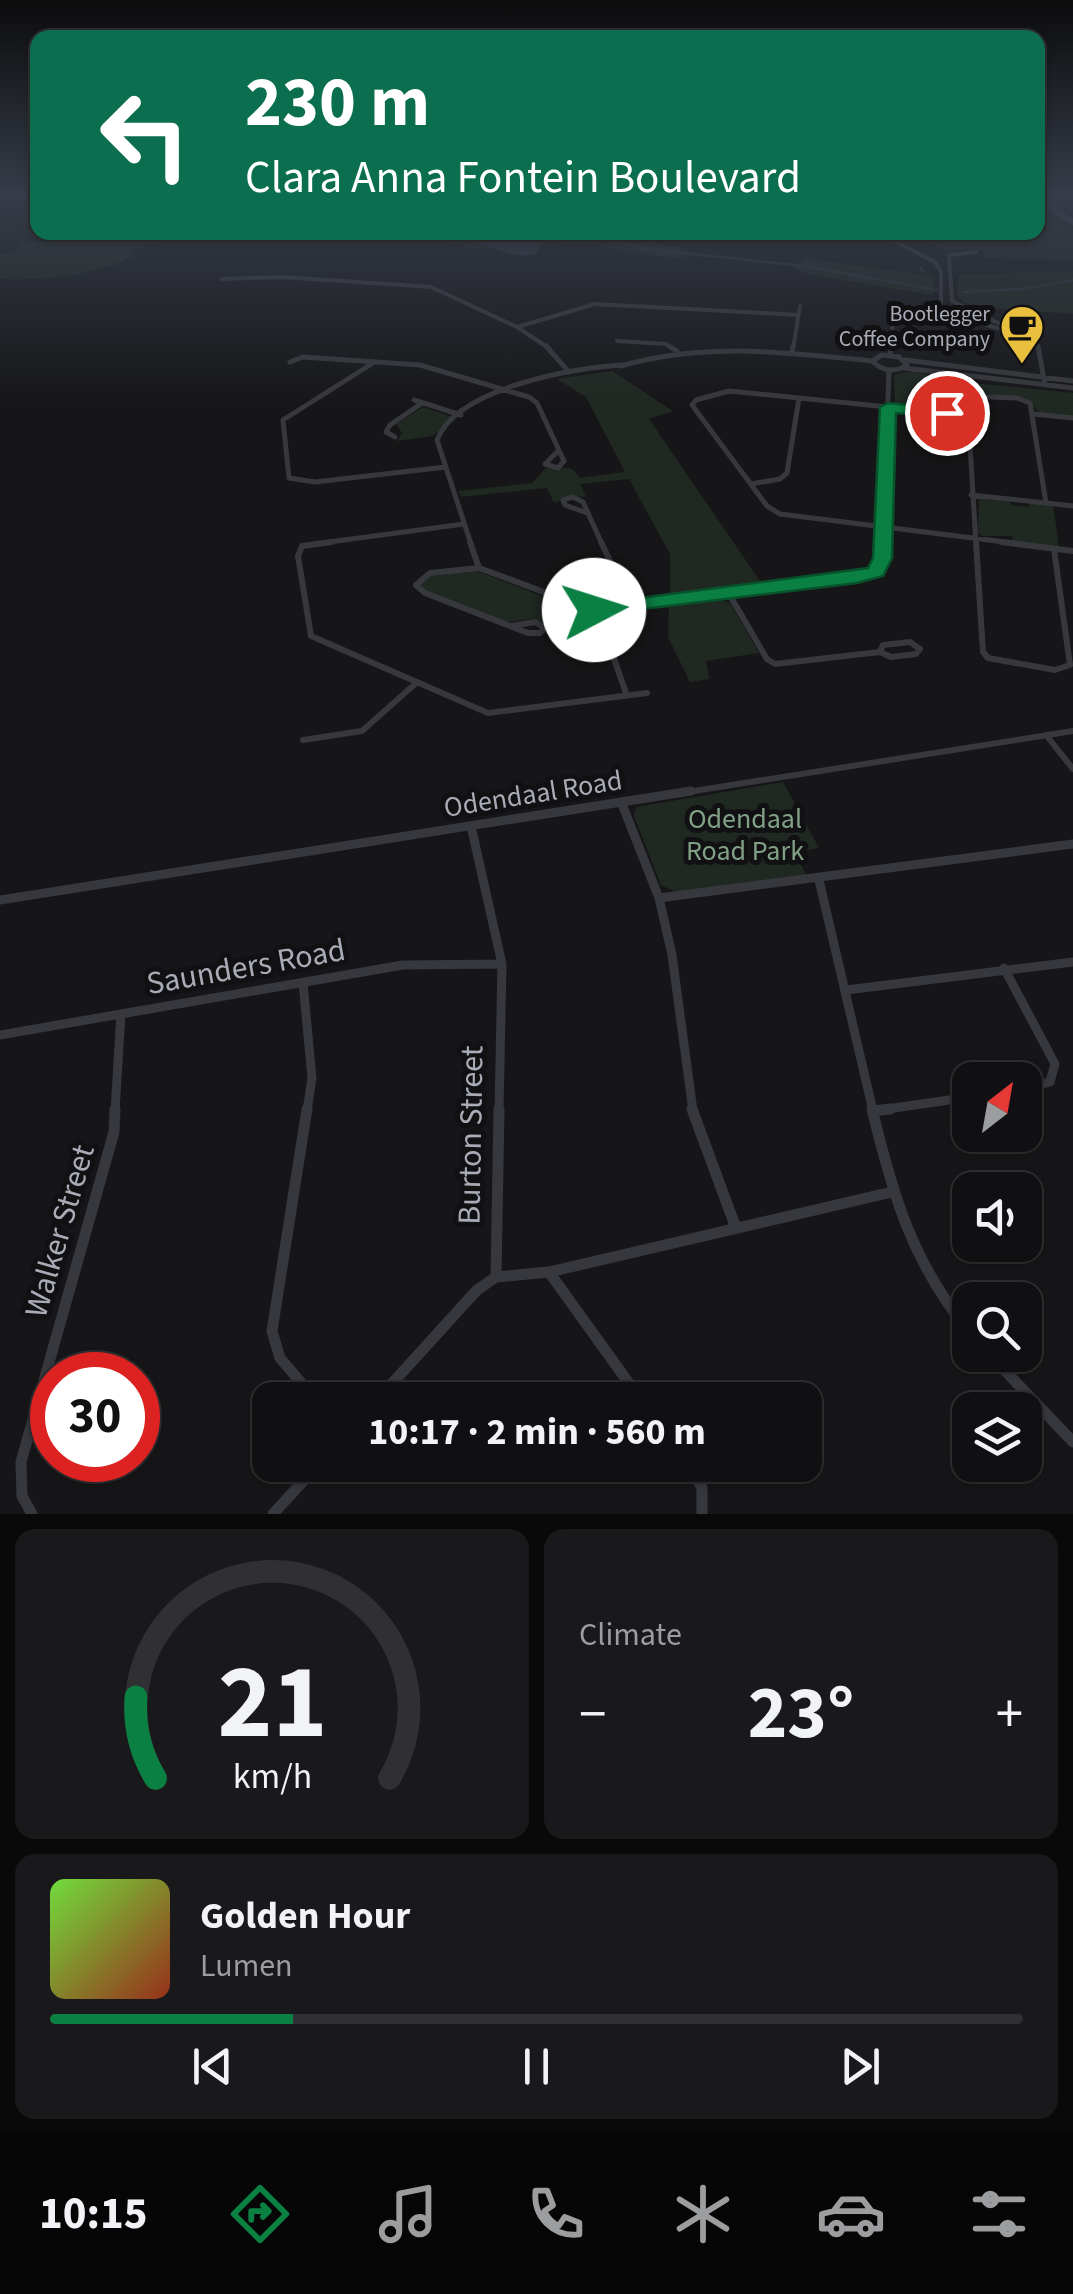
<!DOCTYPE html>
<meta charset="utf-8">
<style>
:root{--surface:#101012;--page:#19191b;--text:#f1f3f6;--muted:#9c9d9f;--line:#303032;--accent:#0b8043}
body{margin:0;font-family:"Source Sans 3",sans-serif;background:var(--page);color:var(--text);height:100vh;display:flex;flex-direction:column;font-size:38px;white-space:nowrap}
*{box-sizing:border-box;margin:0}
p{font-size:32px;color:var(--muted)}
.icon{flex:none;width:55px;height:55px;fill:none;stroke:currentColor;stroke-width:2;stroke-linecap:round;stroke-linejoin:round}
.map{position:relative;height:1514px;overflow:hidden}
.panel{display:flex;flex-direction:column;gap:15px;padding:15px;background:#09090a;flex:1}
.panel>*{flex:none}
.guide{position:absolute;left:30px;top:30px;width:1015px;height:210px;border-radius:20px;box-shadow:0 2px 8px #0004,0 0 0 2px var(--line);background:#0b6e4f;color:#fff;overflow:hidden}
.needle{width:65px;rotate:31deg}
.fabs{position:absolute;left:952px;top:1062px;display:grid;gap:20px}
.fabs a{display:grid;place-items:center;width:90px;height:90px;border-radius:20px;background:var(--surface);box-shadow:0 2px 8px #0004,0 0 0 2px var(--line);font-size:50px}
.speed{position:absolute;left:30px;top:1352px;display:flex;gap:20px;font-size:50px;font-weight:700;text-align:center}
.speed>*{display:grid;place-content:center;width:130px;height:130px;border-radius:50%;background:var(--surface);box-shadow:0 2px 8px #0004,0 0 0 2px var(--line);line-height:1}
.speed .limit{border:15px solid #d22;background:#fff;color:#111}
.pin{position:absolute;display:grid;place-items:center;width:85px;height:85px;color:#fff;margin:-42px;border:5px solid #fff;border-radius:50%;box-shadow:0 2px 10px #0007}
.me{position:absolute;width:110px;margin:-55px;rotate:85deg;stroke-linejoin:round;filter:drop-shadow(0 0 8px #0008)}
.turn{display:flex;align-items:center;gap:35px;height:210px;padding:0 50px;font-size:45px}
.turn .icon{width:130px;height:130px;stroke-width:2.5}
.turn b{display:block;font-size:70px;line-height:85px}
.big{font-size:75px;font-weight:700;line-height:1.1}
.panel .card{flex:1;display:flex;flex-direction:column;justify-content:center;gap:15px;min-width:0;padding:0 35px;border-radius:20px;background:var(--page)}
.panel .dial{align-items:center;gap:0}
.dial svg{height:260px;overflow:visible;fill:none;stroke:var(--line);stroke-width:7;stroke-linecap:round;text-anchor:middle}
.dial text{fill:var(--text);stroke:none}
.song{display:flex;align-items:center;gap:30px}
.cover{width:120px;height:120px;border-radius:15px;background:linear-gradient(135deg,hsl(100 70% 55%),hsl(10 70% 35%))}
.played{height:10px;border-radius:5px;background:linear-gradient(90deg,var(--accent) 25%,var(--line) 25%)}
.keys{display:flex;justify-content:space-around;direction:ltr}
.heat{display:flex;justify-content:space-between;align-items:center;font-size:55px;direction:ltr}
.panel .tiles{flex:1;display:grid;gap:15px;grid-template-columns:1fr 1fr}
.card:last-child{grid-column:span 2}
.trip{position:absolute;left:252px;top:1382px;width:570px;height:100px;border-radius:20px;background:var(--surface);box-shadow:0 2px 8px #0004,0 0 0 2px var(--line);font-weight:700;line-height:100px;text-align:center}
.tab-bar{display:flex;height:160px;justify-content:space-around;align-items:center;background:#060607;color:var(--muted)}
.tab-bar .icon{width:70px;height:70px}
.tab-bar .current{color:var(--accent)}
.tab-bar b{font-size:45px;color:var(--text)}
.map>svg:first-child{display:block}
</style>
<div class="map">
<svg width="1073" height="1514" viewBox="0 0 1073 1514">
<rect width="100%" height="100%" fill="#161618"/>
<path fill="#222225" d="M 1038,210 L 1073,233 L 1073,261 L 983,258 L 987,253 L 979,249 L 943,250 L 927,241 L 891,238 L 885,233 L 1038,232 Z"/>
<path fill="#202822" d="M 1061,228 L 1073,237 L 1073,259 L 1054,261 L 1027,240 L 1014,241 L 1004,233 Z
M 227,232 L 463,232 L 462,236 L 490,248 L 473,248 L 417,234 L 232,238 L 224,237 Z
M 128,233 L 172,236 L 133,251 L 131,257 C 96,276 38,281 0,279 L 0,255 L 22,249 L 16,244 Z
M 567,233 C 590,232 678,242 694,255 C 670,262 625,250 601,246 C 586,244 576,246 563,244 Z
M 807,259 L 935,276 L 933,295 L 824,277 L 798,271 L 792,266 Z
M 1073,271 L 1073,314 L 979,307 L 964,303 L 958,296 L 958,277 L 963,274 Z
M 612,371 L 673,411 L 649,419 L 764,587 L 670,599 L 670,554 L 629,479 L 580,484 L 586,497 L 574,496 L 554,503 L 547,488 L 461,497 L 458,491 L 532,483 L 546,468 C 562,472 569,461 580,478 L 625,472 L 586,397 L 557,379 Z
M 912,371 L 962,382 L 1073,393 L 1073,417 L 1040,413 L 1024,398 L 977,393 L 963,396 L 960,412 L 895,405 L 894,375 Z
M 423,407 L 453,417 L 433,436 L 397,441 L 402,433 L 396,424 Z
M 979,498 L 1010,501 L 1011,505 L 1029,507 L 1030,503 L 1053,505 L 1059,547 L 1013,541 L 1012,536 L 982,536 L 978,533 Z
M 477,571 L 576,609 L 553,634 L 547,633 L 548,626 L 532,619 L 506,622 L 425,590 L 420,583 L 430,576 Z
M 718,599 L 730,603 L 759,653 L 706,661 L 709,679 L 690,682 L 668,637 L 669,605 Z
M 783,782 L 819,848 L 795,852 L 806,875 L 676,892 L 661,885 L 634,816 L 636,807 Z"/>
<path fill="#2d333b" d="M 463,232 L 551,232 L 551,233 L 534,255 C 508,258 485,244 462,236 Z"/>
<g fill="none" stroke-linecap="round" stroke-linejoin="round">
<path stroke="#2d333b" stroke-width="2.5" d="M 580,232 L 646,249 L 804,266 L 937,290
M 165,241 L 214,237 L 224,232
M 921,268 L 923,272
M 963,292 L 1024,289 L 1073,280"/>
<path stroke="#37383d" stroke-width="4" d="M 878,232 L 936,263 L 941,272 L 941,303 L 893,320 L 891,349
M 976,252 L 949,255 L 952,301 L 1034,340 L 1039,349
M 221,279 L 283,277 L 431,287 L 517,327 L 550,349
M 929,310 L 959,317
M 957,317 L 1001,329
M 517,327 L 595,304 L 799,315
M 617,341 L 666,344 L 673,349
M 793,349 L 800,306"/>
<path stroke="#37383d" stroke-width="5" d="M 546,346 L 569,372
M 669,346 L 677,351
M 1038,346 L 1045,385
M 792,353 L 793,346
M 882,355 L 899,357 L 907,365 C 895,373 882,371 872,361 Z
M 890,355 L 891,346
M 905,360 L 1073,381
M 290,362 L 303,357 L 420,365 L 529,397 L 537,403 L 564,461 L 558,468 L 545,464 L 558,451
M 373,363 L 283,420 L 289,478 L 315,482 L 446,467
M 621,366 C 705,342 786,352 872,361
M 904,368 L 1073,388
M 414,400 L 461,415
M 1033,414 L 1073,418
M 967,415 L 729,391 L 696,400 L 692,405 L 767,506 L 780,514 L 1021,544
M 390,425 L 422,403
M 390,425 L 386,432 L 395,437
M 751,484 L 780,479 L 787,473 L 799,398
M 971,495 L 1073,506
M 587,513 L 565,505 L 563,500 L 573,497 L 583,502 L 602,544
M 314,544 L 464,524
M 471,544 L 437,440 C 457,388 575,367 624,365
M 883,544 L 889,370
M 976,544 L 967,396 L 1017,398 L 1030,403 L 1046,503"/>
<path stroke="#37383d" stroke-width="6" d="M 332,542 L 302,546 L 298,556 L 311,636 L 488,713 L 647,693
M 470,542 L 479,568 L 593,610 L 854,578 L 876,572 L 883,558 L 884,542
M 601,542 L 611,563 L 610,647 L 627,696
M 976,542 L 983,652 L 988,658 L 1055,670 L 1070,665 L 1054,549
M 1001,542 L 1073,551
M 479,568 L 430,573 L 416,585 L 425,593 L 528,633 L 540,633 L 545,628
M 729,594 L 767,659 L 775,664 L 880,652
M 511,626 L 535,622 L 545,628
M 910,642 L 920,649 L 916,654 L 891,657 L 880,652 L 883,645 Z
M 1046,735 L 1073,769
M 303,740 L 362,731 L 415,684
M 675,794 L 1073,731"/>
<path stroke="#37383d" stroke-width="9" d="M 622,804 L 659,898 L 672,955 L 693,1111
M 471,826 L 502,964 L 499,1111
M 819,880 L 873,1111
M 659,898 L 1073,844
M 0,900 L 691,791
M 1004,968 L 1055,1064 L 1050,1082 L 1025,1089
M 303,983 L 312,1078 L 307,1111
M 846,990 L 1073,962
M 0,1035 L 403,965 L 502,964
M 115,1111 L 121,1014
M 873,1111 L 970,1097"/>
<path stroke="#37383d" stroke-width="11" d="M 307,1109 L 272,1331 L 280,1358 L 316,1400
M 692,1109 L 736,1228
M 872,1109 C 893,1196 912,1262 970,1333
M 873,1111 L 890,1109
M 549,1272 L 641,1400
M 496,1277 L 549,1272 L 892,1192
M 990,1355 L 1073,1442
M 377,1400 L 477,1290 L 496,1277 L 499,1109
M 689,1465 L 702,1488 L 702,1514
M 698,1478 L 714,1465
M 32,1514 L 22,1496 L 21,1462 L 114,1132 L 115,1109
M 273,1514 L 318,1465"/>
<path stroke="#45464d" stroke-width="6" d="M 1038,200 L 1073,222"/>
</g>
<linearGradient id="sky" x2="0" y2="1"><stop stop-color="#0c0c0d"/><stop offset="0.48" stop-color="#363c48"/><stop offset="1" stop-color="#363c48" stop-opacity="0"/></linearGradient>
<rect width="1073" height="406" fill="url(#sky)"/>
<path fill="#0b8043" stroke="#07532c" stroke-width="2.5" d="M 888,403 L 947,409 L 955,413 L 947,418 L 896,413 L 892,558 L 883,576 L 857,583 L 594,615 L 584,610 L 594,604 L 868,568 L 873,558 L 880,407 Z"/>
<defs>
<symbol id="cafe-pin" viewBox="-11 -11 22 30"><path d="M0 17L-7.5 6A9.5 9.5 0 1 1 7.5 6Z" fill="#e9c03d" stroke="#111113"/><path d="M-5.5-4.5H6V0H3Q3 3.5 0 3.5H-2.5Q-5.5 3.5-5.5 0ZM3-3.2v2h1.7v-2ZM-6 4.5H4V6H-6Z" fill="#111"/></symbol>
</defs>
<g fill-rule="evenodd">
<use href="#cafe-pin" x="997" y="302" width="50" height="68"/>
</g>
<g text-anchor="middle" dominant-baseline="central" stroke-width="10" stroke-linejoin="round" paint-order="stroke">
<g font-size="22" fill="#a9acb7" stroke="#111113" text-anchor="end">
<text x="990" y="314">Bootlegger<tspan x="990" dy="25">Coffee Company</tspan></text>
</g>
<g font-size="28" fill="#a9acb7" stroke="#111113">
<text transform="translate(533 794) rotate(-9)">Odendaal Road</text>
</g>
<g font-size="28" fill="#81a186" stroke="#111113">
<text x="745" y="819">Odendaal<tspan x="745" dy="32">Road Park</tspan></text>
</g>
<g font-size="32" fill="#a9acb7" stroke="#111113">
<text transform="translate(246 967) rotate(-10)">Saunders Road</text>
<text transform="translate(471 1135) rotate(-89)">Burton Street</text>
<text transform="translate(60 1231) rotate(-74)">Walker Street</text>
</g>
</g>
</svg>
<div class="fabs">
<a><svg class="needle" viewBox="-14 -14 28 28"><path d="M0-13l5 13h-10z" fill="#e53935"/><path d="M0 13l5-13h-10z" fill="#9c9d9f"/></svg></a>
<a><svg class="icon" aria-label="sound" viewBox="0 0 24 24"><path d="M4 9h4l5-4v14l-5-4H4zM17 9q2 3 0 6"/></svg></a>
<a><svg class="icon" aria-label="search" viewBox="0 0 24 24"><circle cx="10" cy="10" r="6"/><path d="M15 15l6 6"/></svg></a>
<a><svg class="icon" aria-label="layers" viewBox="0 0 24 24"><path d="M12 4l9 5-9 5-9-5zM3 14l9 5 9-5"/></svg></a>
</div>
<div class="speed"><div class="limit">30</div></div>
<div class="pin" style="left:947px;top:413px;background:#d93025"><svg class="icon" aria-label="arrive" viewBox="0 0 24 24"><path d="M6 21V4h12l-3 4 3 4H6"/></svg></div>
<svg class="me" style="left:594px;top:610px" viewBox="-20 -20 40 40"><circle r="19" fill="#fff"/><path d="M0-13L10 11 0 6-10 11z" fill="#0b8043"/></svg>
<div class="trip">10:17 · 2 min · 560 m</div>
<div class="guide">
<div class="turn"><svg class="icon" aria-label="left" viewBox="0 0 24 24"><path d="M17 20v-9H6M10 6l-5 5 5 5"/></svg><div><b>230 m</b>Clara Anna Fontein Boulevard</div></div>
</div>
</div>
<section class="panel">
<div class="tiles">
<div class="card dial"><svg viewBox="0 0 100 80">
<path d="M14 69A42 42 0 1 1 86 69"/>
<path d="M14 69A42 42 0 0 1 8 44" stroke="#0b8043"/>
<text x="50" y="56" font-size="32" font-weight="700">21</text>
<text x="50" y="72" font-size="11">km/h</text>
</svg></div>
<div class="card"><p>Climate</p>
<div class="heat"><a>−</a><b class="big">23°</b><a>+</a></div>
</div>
<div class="card">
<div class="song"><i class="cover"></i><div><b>Golden Hour</b><p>Lumen</p></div></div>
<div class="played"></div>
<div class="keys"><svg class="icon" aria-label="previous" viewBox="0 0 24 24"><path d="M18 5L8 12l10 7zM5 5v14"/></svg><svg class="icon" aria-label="pause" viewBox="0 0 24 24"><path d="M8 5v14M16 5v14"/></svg><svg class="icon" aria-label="next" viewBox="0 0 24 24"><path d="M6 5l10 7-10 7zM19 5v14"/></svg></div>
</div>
</div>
</section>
<nav class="tab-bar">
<b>10:15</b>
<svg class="icon current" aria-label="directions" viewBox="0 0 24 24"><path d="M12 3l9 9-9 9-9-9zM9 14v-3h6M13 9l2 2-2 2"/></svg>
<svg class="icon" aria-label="music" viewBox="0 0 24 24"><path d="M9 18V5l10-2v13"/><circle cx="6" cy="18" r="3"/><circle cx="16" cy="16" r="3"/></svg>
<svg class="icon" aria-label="phone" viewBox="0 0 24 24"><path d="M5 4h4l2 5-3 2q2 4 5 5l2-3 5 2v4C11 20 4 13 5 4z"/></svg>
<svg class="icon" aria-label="climate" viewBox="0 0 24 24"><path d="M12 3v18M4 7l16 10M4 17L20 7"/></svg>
<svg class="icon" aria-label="car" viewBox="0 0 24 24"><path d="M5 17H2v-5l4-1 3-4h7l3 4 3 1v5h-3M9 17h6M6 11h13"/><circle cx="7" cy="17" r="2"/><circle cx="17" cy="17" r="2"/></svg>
<svg class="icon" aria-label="filters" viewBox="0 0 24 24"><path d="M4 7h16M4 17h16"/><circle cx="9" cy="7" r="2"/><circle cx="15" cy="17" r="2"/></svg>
</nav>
